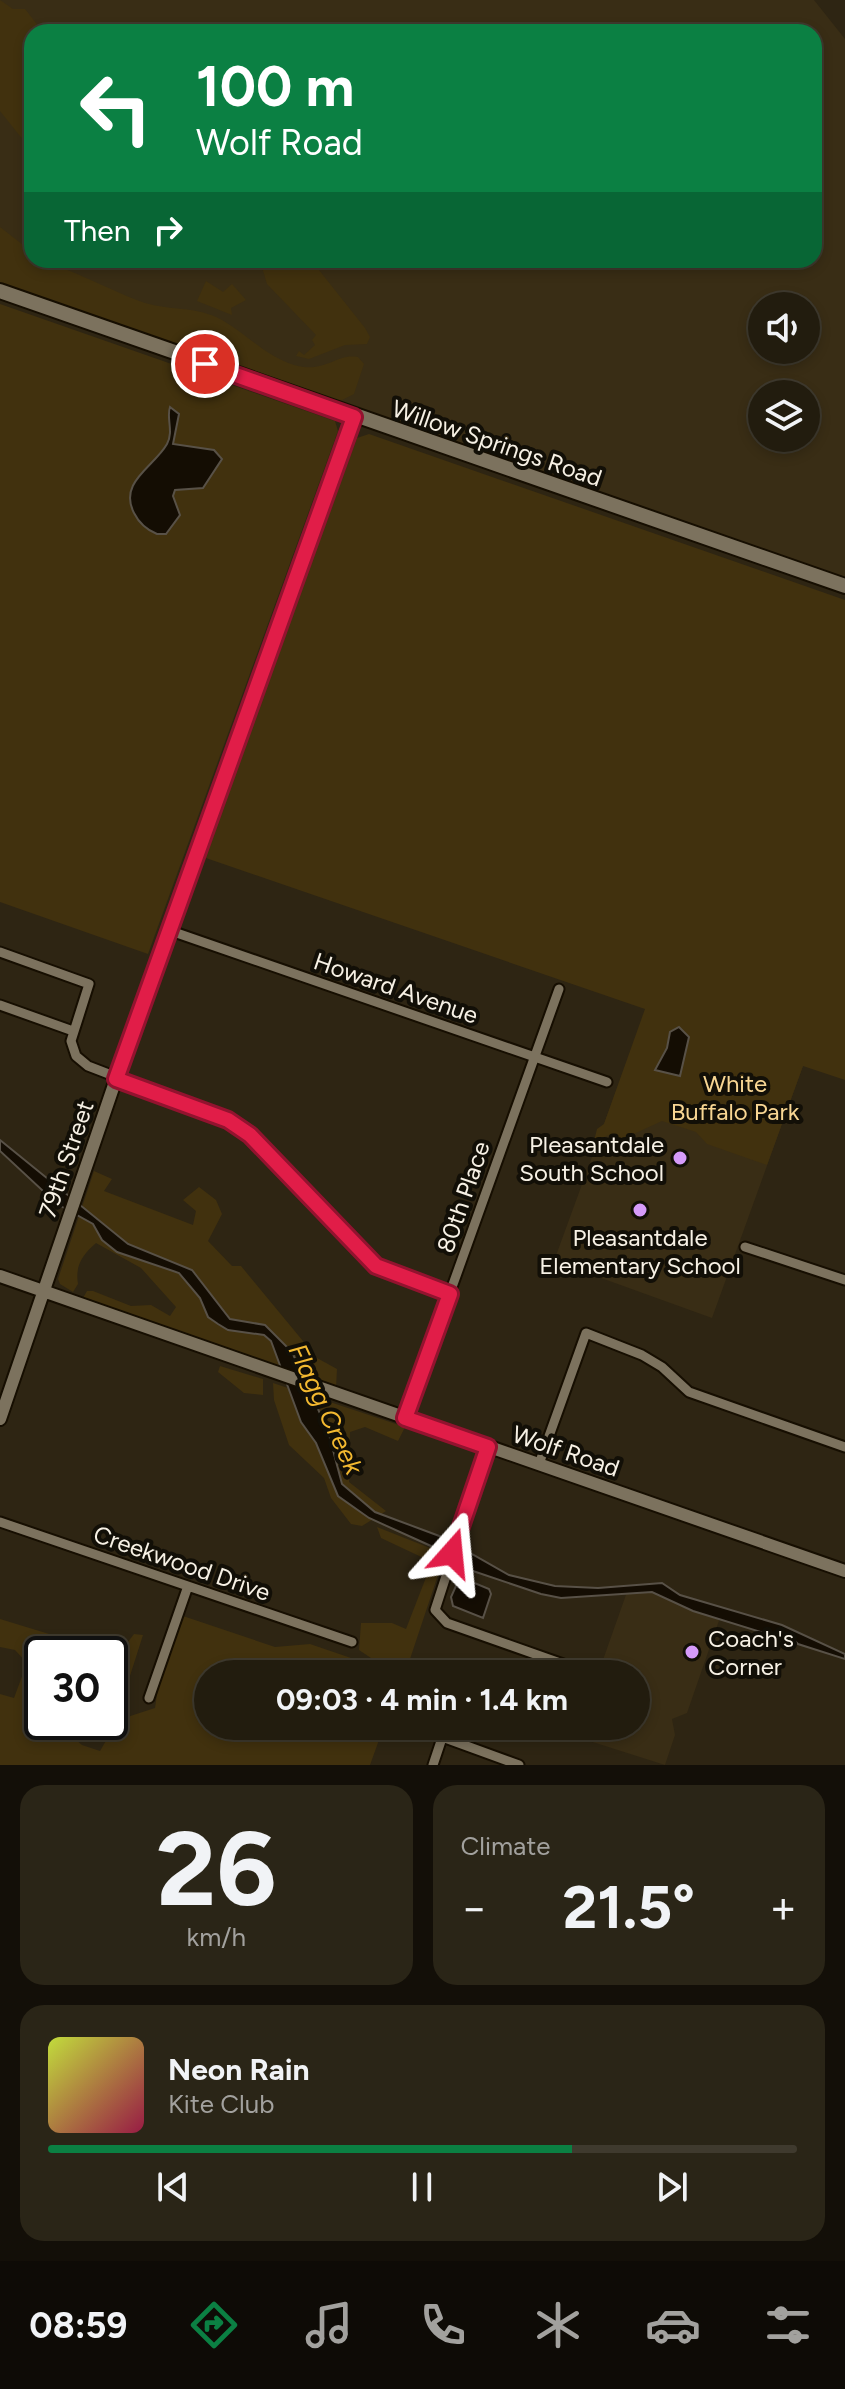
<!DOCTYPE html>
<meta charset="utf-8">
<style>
:root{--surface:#221c0e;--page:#2a2517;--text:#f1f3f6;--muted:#a2a19e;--line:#3f3a2e;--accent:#0b8043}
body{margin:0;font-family:Figtree,sans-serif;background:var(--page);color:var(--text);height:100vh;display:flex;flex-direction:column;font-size:30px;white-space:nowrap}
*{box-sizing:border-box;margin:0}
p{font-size:26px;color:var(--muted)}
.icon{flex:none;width:44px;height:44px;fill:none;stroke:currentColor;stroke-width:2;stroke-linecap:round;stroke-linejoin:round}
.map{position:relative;height:1765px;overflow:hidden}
.panel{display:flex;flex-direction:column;gap:20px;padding:20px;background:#130f08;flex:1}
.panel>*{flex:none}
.hud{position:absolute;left:24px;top:24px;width:798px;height:244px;border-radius:24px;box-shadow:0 4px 12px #0003,0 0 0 2px var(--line);background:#0b8043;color:#fff;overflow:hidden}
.buttons{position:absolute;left:748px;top:292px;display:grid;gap:16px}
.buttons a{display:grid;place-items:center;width:72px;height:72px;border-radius:50%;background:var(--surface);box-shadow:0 4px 12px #0003,0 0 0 2px var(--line);font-size:40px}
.speed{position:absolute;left:24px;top:1636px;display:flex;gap:16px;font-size:40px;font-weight:700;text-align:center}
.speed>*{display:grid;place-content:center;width:104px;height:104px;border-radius:50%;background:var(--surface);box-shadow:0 4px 12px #0003,0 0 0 2px var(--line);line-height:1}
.speed .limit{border:4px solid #111;border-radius:12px;background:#fff;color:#111}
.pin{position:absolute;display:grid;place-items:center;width:68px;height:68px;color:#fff;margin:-34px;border:4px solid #fff;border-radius:50%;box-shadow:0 2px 8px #0007}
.me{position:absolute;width:88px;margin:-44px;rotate:18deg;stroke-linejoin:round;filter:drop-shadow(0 0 6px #0008)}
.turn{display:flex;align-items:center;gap:28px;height:168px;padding:0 40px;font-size:36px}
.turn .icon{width:104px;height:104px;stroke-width:2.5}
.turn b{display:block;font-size:56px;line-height:68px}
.then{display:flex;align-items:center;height:76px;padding:0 40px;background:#0003;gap:16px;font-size:30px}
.big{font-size:60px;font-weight:700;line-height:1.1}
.panel .card{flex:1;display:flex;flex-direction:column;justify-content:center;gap:12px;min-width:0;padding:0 28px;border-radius:24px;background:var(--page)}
.panel .dial{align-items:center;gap:0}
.dial b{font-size:104px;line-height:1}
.song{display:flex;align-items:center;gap:24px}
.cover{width:96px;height:96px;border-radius:12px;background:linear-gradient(135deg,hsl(70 70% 55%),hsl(340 70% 35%))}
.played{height:8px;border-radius:4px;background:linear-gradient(90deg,var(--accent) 70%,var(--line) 70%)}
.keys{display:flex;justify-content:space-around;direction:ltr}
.heat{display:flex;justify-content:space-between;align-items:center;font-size:44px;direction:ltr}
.panel .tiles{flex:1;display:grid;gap:20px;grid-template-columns:1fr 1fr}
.card:last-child{grid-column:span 2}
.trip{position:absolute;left:194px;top:1660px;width:456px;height:80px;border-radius:40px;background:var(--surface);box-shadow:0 4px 12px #0003,0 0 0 2px var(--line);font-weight:700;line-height:80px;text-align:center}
.menu{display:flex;height:128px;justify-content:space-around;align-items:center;background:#0e0b06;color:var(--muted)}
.menu .icon{width:56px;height:56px}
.menu .selected{color:var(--accent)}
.menu b{font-size:36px;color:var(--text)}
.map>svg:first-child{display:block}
</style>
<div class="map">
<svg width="845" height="1765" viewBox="0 0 845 1765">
<rect width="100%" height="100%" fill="#2e2513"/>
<path fill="#392d15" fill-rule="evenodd" d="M 0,0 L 814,0 L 845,39 L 845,579 L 0,284 ZM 32,32 L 814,32 L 814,260 L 32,260 ZM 762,306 L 806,306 L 806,350 L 762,350 ZM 762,394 L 806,394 L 806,438 L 762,438 Z
M 646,1009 L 803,1066 L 712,1318 L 554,1261 Z
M 628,1589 L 672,1592 L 723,1609 L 687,1713 L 672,1719 L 675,1735 L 665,1765 L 577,1737 L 580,1726 L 636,1726 L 636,1674 L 598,1674 Z"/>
<path fill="#41310e" d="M 0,0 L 13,9 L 25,9 L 43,32 L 32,32 L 32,151 L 0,111 Z
M 0,227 L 32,252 L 32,260 C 55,260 117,294 145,303 C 172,311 197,306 222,320 C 248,335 265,356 294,365 C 326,374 335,353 358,357 L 364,364 L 354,394 L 342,400 L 328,399 L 97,321 L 0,283 Z
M 290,260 L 311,260 L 365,328 L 370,337 L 367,344 L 345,345 L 309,359 L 296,356 L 299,351 L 304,355 L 315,345 L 312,340 L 316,335 L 267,284 L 261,264 L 280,270 Z
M 206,281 L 223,292 L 232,284 L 246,300 L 231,308 L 232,315 L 197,301 Z
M 0,304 L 335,421 L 338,431 L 148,954 L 0,902 Z
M 369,434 L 845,600 L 845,1080 L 803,1066 L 767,1165 L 707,1144 L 696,1132 L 662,1121 L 614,1143 L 609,1135 L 594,1141 L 597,1129 L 604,1124 L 645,1009 L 203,857 L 357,438 Z
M 94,1171 L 112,1179 L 104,1191 L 193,1225 L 196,1211 L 183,1200 L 199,1187 L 216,1200 L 222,1214 L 208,1241 L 232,1266 L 241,1266 L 317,1358 L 337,1369 L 336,1388 L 83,1298 L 87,1291 L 93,1291 L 131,1306 L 151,1305 L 170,1316 L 176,1307 L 141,1268 L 96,1243 C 82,1255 75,1266 78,1284 L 73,1292 L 60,1284 L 58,1279 Z
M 220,1366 L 263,1379 L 263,1395 L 244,1393 L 218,1372 Z
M 273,1383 L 405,1427 L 398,1441 L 365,1427 L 350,1432 L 349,1482 L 386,1511 L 362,1526 L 351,1524 L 331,1498 L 324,1478 L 289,1445 L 274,1400 Z
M 377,1527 L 445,1554 L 405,1674 L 376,1674 L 380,1664 L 359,1650 L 361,1623 L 392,1623 L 406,1629 L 432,1562 L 381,1538 Z
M 183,1616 L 275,1647 L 310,1644 L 351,1658 L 354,1674 L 208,1674 L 208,1726 L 384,1726 L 370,1765 L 0,1765 L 0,1694 L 14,1698 L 27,1663 L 15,1650 L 0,1647 L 0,1619 L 118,1655 L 134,1634 L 143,1635 L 121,1704 L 110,1708 L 110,1654 L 42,1654 L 42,1722 L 61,1722 L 61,1727 L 82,1745 L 100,1751 L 118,1720 L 155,1708 L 159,1681 Z"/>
<path fill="#140d03" stroke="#585147" stroke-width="2" d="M 170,407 L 179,414 L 173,444 L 214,450 L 222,459 L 203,488 L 175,490 L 173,496 L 180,515 L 166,534 L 157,534 C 147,530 139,523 134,513 C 118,482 154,467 167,444 C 174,431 166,418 170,407 Z
M 679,1027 L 689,1037 L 680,1076 L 655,1070 L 667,1048 L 670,1032 Z
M 0,1140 L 128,1244 L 192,1270 L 230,1319 L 265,1325 L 292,1352 L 328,1431 L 342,1484 L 375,1512 L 442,1537 L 509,1575 L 555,1586 L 598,1588 L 662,1583 L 680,1595 L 782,1625 L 845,1654 L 845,1659 L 798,1644 L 791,1637 L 767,1634 L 693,1611 L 652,1592 L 561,1598 L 541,1594 L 470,1570 L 431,1546 L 369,1518 L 338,1496 L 316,1443 L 301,1422 L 271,1341 L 264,1335 L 228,1330 L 218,1324 L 208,1317 L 200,1298 L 179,1273 L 117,1252 L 102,1240 L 93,1224 L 57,1204 L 0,1151 Z
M 460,1577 L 489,1589 L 491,1594 L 483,1618 L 453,1606 L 451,1597 Z"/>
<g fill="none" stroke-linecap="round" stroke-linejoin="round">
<defs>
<path id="minor" d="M 171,931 L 607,1082
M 0,952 L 89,984 L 71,1041 L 76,1056 L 88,1066 L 228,1120 L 250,1135 L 376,1266 L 450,1294
M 0,1005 L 73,1031
M 745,1247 L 845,1280
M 405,1418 L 559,989
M 488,1447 L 435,1610 L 447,1623 L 563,1664 L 581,1674
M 539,1464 L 586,1333 L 642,1355 L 662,1367 L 689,1392 L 845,1447
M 0,1522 L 352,1642
M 149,1698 L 188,1586
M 412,1726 L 519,1765
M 433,1765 L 442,1738"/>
<path id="tertiary" d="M 0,1276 L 845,1571
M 0,1419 L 116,1079 L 354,417"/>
<path id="secondary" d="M 0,291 L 845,586"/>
</defs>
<use href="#minor" stroke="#160e01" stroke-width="13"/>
<use href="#tertiary" stroke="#160e01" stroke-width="16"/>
<use href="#secondary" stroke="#160e01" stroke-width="18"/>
<use href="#minor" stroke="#7c725e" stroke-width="9"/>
<use href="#tertiary" stroke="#7c725e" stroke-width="12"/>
<use href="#secondary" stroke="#7c725e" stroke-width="14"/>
</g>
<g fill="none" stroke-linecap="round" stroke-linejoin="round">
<defs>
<path id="route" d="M 205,364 L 354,417 L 116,1079 L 228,1120 L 250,1135 L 376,1266 L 450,1294 L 405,1418 L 488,1447 L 452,1553"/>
</defs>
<use href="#route" stroke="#92132f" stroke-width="20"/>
<use href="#route" stroke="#e11d48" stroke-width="14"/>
</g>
<g fill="#d69bfa" stroke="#120f07" stroke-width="3">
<circle cx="680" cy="1158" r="8"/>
<circle cx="640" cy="1210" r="8"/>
<circle cx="692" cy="1652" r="8"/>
</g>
<g text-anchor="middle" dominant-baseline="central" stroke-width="8" stroke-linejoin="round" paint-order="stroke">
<g font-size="24" fill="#f7f1e5" stroke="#120f07">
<text transform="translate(497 443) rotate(19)">Willow Springs Road</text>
<text transform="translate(396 988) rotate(19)">Howard Avenue</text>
<text transform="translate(66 1159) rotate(-71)">79th Street</text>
<text transform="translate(463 1197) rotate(-71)">80th Place</text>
<text transform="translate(566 1451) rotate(19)">Wolf Road</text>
<text transform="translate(182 1563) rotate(19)">Creekwood Drive</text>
</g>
<g font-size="24" fill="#f8d693" stroke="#120f07">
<text x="735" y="1083">White<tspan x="735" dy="28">Buffalo Park</tspan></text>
</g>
<g font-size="24" fill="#f7f1e5" stroke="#120f07" text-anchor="end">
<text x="664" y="1144">Pleasantdale<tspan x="664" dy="28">South School</tspan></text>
<text x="640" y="1237" text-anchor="middle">Pleasantdale<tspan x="640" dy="28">Elementary School</tspan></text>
<text x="708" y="1638" text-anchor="start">Coach's<tspan x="708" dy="28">Corner</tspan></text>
</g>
<g font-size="26" font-style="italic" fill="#f3b930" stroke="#120f07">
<text transform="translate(326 1409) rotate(65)">Flagg Creek</text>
</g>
</g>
</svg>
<div class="buttons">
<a><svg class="icon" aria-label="sound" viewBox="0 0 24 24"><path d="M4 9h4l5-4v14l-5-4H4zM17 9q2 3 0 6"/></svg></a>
<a><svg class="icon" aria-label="layers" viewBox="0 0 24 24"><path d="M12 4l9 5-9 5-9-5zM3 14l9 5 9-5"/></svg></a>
</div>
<div class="speed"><div class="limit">30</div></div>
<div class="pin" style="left:205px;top:364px;background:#d93025"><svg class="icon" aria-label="arrive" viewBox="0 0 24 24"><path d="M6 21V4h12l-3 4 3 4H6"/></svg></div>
<svg class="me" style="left:452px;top:1553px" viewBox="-20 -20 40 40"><path d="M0-17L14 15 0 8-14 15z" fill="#e11d48" stroke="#fff" stroke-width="4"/></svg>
<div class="trip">09:03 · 4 min · 1.4 km</div>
<div class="hud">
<div class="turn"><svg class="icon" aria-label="left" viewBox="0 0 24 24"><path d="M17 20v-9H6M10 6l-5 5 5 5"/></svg><div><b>100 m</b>Wolf Road</div></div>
<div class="then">Then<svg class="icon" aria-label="right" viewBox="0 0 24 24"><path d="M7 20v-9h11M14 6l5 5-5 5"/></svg></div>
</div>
</div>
<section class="panel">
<div class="tiles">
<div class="card dial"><b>26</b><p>km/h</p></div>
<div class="card"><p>Climate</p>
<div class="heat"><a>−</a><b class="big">21.5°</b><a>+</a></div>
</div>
<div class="card">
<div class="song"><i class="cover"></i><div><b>Neon Rain</b><p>Kite Club</p></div></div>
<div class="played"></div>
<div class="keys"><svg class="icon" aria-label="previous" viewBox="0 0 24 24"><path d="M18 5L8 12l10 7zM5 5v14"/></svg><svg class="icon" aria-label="pause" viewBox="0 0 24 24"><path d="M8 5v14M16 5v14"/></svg><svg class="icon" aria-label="next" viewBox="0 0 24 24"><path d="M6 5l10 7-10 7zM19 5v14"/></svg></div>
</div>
</div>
</section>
<nav class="menu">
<b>08:59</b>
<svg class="icon selected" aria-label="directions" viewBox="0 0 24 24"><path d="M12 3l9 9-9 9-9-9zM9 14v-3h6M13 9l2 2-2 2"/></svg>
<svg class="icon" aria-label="music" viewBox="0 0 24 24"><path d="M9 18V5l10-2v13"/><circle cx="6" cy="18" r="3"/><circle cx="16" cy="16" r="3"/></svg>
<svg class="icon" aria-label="phone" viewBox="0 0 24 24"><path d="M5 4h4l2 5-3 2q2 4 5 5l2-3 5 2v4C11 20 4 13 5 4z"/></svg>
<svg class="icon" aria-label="climate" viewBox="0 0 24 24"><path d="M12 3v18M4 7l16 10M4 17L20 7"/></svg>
<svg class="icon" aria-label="car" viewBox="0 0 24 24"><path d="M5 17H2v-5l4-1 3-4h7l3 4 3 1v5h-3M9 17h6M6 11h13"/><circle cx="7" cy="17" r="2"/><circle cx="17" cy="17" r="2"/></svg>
<svg class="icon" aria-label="filters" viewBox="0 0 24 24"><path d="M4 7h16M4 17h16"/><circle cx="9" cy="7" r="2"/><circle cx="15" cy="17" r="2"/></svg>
</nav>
